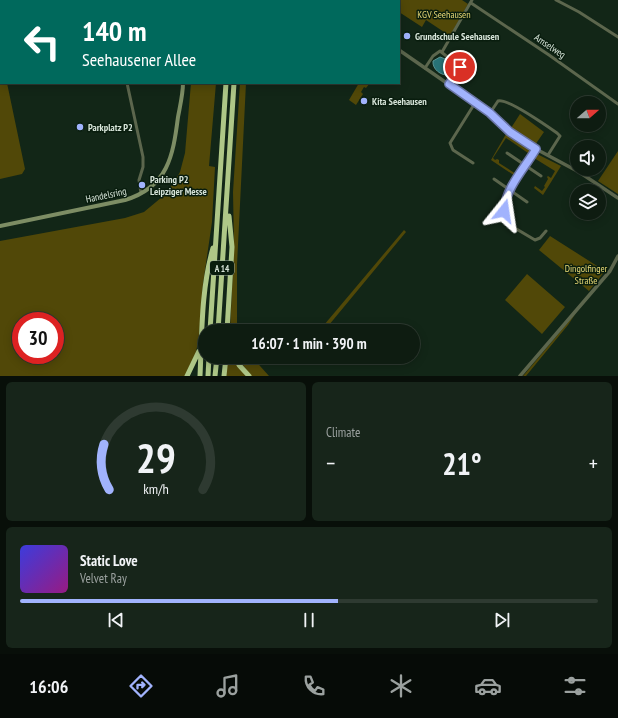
<!DOCTYPE html>
<meta charset="utf-8">
<style>
:root{--surface:#0e1c11;--page:#17251a;--text:#f1f3f6;--muted:#9ba19f;--line:#2e3a31;--accent:#a1b3fd}
body{margin:0;font-family:"PT Sans Narrow",sans-serif;background:var(--page);color:var(--text);height:100vh;display:flex;flex-direction:column;font-size:15px;white-space:nowrap}
*{box-sizing:border-box;margin:0}
p{font-size:13px;color:var(--muted)}
.icon{flex:none;width:22px;height:22px;fill:none;stroke:currentColor;stroke-width:2;stroke-linecap:round;stroke-linejoin:round}
.map{position:relative;height:376px;overflow:hidden}
.drawer{display:flex;flex-direction:column;gap:6px;padding:6px;background:#080f09;flex:1}
.drawer>*{flex:none}
.top-card{position:absolute;left:0px;top:0px;width:400px;height:84px;box-shadow:0 2px 10px #0003,0 0 0 1px var(--line);background:#00695c;color:#fff;overflow:hidden}
.needle{width:26px;rotate:70deg}
.controls{position:absolute;left:570px;top:96px;display:grid;gap:8px}
.controls a{display:grid;place-items:center;width:36px;height:36px;border-radius:50%;background:var(--surface);box-shadow:0 2px 10px #0003,0 0 0 1px var(--line);font-size:20px}
.speed{position:absolute;left:12px;top:312px;display:flex;gap:8px;font-size:20px;font-weight:700;text-align:center}
.speed>*{display:grid;place-content:center;width:52px;height:52px;border-radius:50%;background:var(--surface);box-shadow:0 2px 10px #0003,0 0 0 1px var(--line);line-height:1}
.speed .limit{border:6px solid #d22;background:#fff;color:#111}
.pin{position:absolute;display:grid;place-items:center;width:34px;height:34px;color:#fff;margin:-17px;border:2px solid #fff;border-radius:50%;box-shadow:0 1px 4px #0007}
.me{position:absolute;width:44px;margin:-22px;rotate:15deg;stroke-linejoin:round;filter:drop-shadow(0 0 3px #0008)}
.turn{display:flex;align-items:center;gap:14px;height:84px;padding:0 16px;font-size:18px}
.turn .icon{width:52px;height:52px;stroke-width:2.5}
.turn b{display:block;font-size:28px;line-height:34px}
.big{font-size:30px;font-weight:700;line-height:1.1}
.drawer .tile{flex:1;display:flex;flex-direction:column;justify-content:center;gap:6px;min-width:0;padding:0 14px;border-radius:6px;background:var(--page)}
.drawer .dial{align-items:center;gap:0}
.dial svg{height:104px;overflow:visible;fill:none;stroke:var(--line);stroke-width:7;stroke-linecap:round;text-anchor:middle}
.dial text{fill:var(--text);stroke:none}
.song{display:flex;align-items:center;gap:12px}
.cover{width:48px;height:48px;border-radius:6px;background:linear-gradient(135deg,hsl(240 70% 55%),hsl(310 70% 35%))}
.played{height:4px;border-radius:2px;background:linear-gradient(90deg,var(--accent) 55%,var(--line) 55%)}
.keys{display:flex;justify-content:space-around;direction:ltr}
.heat{display:flex;justify-content:space-between;align-items:center;font-size:22px;direction:ltr}
.drawer .tiles{flex:1;display:grid;gap:6px;grid-template-columns:1fr 1fr}
.tile:last-child{grid-column:span 2}
.trip{position:absolute;left:198px;top:324px;width:222px;height:40px;border-radius:20px;background:var(--surface);box-shadow:0 2px 10px #0003,0 0 0 1px var(--line);font-weight:700;line-height:40px;text-align:center}
.tab-bar{display:flex;height:64px;justify-content:space-around;align-items:center;background:#060b07;color:var(--muted)}
.tab-bar .icon{width:28px;height:28px}
.tab-bar .active{color:var(--accent)}
.tab-bar b{font-size:18px;color:var(--text)}
.map>svg:first-child{display:block}
</style>
<div class="map">
<svg width="618" height="376" viewBox="0 0 618 376">
<rect width="100%" height="100%" fill="#122617"/>
<path fill="#514808" fill-rule="evenodd" d="M 381,0 L 462,0 L 468,4 L 450,36 L 426,20 L 422,27 L 399,12 L 399,1 Z
M 0,50 L 1,83 L 7,83 L 25,169 L 22,174 L 0,179 Z
M 191,83 L 216,83 L 209,166 L 215,167 L 212,222 L 203,284 L 199,337 L 196,352 L 185,376 L 0,376 L 0,241 L 125,218 L 144,212 L 162,197 L 173,184 L 180,172 L 185,153 ZM 21,321 L 55,321 L 55,355 L 21,355 Z
M 240,83 L 246,83 L 237,265 L 237,331 L 230,331 L 234,244 L 233,192 Z
M 359,83 L 370,83 L 366,88 L 364,87 L 361,92 L 363,94 L 356,105 L 349,100 Z
M 520,114 L 544,132 L 535,145 L 511,128 Z
M 506,134 L 530,150 L 529,152 L 531,154 L 525,162 L 524,162 L 528,155 L 528,153 L 506,138 L 493,158 L 495,160 L 497,159 L 499,160 L 499,163 L 516,174 L 515,176 L 491,160 Z
M 618,151 L 618,194 L 598,181 Z
M 537,154 L 561,166 L 543,195 L 534,188 L 535,186 L 542,191 L 545,187 L 544,186 L 548,179 L 547,177 L 548,176 L 551,178 L 555,171 L 534,158 L 529,166 Z
M 404,230 L 406,232 L 324,331 L 319,331 Z
M 550,236 L 605,271 L 589,291 L 539,250 Z
M 527,274 L 565,307 L 542,334 L 505,300 Z
M 576,313 L 568,325 L 526,376 L 523,376 Z
M 228,357 L 233,357 L 246,376 L 226,376 Z
M 237,357 L 252,357 L 269,376 L 251,376 Z"/>
<path fill="#287377" stroke="#5c9594" d="M 440,57 L 448,60 L 454,66 L 453,71 L 449,75 C 441,76 432,69 433,61 Z"/>
<g fill="none" stroke-linecap="round" stroke-linejoin="round">
<path stroke="#5c664d" stroke-width="3" d="M 556,0 L 579,12 L 618,37
M 111,1 L 111,0
M 345,1 L 346,0
M 471,3 L 549,55 L 618,104
M 442,52 L 472,0
M 425,68 L 433,56 L 440,51 L 460,67 L 460,69 L 449,84
M 127,83 L 143,157 L 143,167 L 139,180 L 141,193
M 490,113 L 498,101 C 507,98 547,126 557,133 L 560,136 L 548,155
M 536,149 L 510,190 L 505,200 L 503,221 L 535,240 L 540,238 L 546,231
M 507,153 L 541,176
M 473,163 L 453,150 L 450,143 L 475,103
M 494,179 L 527,202"/>
<path stroke="#5c664d" stroke-width="3.5" d="M 338,0 L 339,1
M 399,50 L 490,113 L 510,132 L 536,149 L 579,172 L 618,198
M 520,376 L 610,271 L 618,256"/>
<path stroke="#7d8d64" stroke-width="4" d="M 169,0 L 169,1
M 0,226 L 125,200 C 168,187 173,156 178,117 C 180,106 183,94 183,83"/>
<path stroke="#aec787" stroke-width="5" d="M 231,1 L 231,0
M 240,1 L 240,0
M 210,331 L 226,83
M 218,331 L 234,83
M 227,331 L 232,247 L 229,216
M 235,357 L 239,365 L 249,376
M 187,376 L 199,351
M 200,376 C 202,333 201,290 213,248
M 208,376 L 209,357
M 215,376 L 217,357
M 224,376 L 226,357"/>
</g>
<g fill="none" stroke-linecap="round" stroke-linejoin="round">
<defs>
<path id="route" d="M 460,67 L 460,69 L 449,84 L 490,113 L 510,132 L 536,149 C 524,169 506,187 504,211"/>
</defs>
<use href="#route" stroke="#6974a4" stroke-width="10"/>
<use href="#route" stroke="#a1b3fd" stroke-width="7"/>
</g>
<g fill="#a1b3fd" stroke="#091d0e" stroke-width="1.5">
<circle cx="407" cy="36" r="4"/>
<circle cx="364" cy="101" r="4"/>
<circle cx="80" cy="127" r="4"/>
<circle cx="142" cy="185" r="4"/>
</g>
<g text-anchor="middle" dominant-baseline="central" stroke-width="3" stroke-linejoin="round" paint-order="stroke">
<rect fill="#091d0e" stroke="#99a89c" stroke-width="1" x="210" y="261" width="24" height="14" rx="3"/>
<g font-size="9" font-weight="bold" fill="#d7e4d9">
<text x="222" y="268">A 14</text>
</g>
<g font-size="10" fill="#e7d876" stroke="#091d0e">
<text x="444" y="14">KGV Seehausen</text>
<text x="586" y="268">Dingolfinger<tspan x="586" dy="12">Straße</tspan></text>
</g>
<g font-size="10" font-weight="bold" fill="#d7e4d9" stroke="#091d0e" text-anchor="start">
<text x="415" y="36">Grundschule Seehausen</text>
<text x="372" y="101">Kita Seehausen</text>
<text x="88" y="127">Parkplatz P2</text>
<text x="150" y="179">Parking P2<tspan x="150" dy="12">Leipziger Messe</tspan></text>
</g>
<g font-size="10" fill="#d7e4d9" stroke="#091d0e">
<text transform="translate(550 46) rotate(34)">Amselweg</text>
<text transform="translate(106 195) rotate(-12)">Handelsring</text>
</g>
</g>
</svg>
<div class="controls">
<a><svg class="needle" viewBox="-14 -14 28 28"><path d="M0-13l5 13h-10z" fill="#e53935"/><path d="M0 13l5-13h-10z" fill="#9ba19f"/></svg></a>
<a><svg class="icon" aria-label="sound" viewBox="0 0 24 24"><path d="M4 9h4l5-4v14l-5-4H4zM17 9q2 3 0 6"/></svg></a>
<a><svg class="icon" aria-label="layers" viewBox="0 0 24 24"><path d="M12 4l9 5-9 5-9-5zM3 14l9 5 9-5"/></svg></a>
</div>
<div class="speed"><div class="limit">30</div></div>
<div class="pin" style="left:460px;top:67px;background:#d93025"><svg class="icon" aria-label="arrive" viewBox="0 0 24 24"><path d="M6 21V4h12l-3 4 3 4H6"/></svg></div>
<svg class="me" style="left:504px;top:211px" viewBox="-20 -20 40 40"><path d="M0-17L14 15 0 8-14 15z" fill="#a1b3fd" stroke="#fff" stroke-width="4"/></svg>
<div class="trip">16:07 · 1 min · 390 m</div>
<div class="top-card">
<div class="turn"><svg class="icon" aria-label="left" viewBox="0 0 24 24"><path d="M17 20v-9H6M10 6l-5 5 5 5"/></svg><div><b>140 m</b>Seehausener Allee</div></div>
</div>
</div>
<section class="drawer">
<div class="tiles">
<div class="tile dial"><svg viewBox="0 0 100 80">
<path d="M14 69A42 42 0 1 1 86 69"/>
<path d="M14 69A42 42 0 0 1 10 34" stroke="#a1b3fd"/>
<text x="50" y="56" font-size="32" font-weight="700">29</text>
<text x="50" y="72" font-size="11">km/h</text>
</svg></div>
<div class="tile"><p>Climate</p>
<div class="heat"><a>−</a><b class="big">21°</b><a>+</a></div>
</div>
<div class="tile">
<div class="song"><i class="cover"></i><div><b>Static Love</b><p>Velvet Ray</p></div></div>
<div class="played"></div>
<div class="keys"><svg class="icon" aria-label="previous" viewBox="0 0 24 24"><path d="M18 5L8 12l10 7zM5 5v14"/></svg><svg class="icon" aria-label="pause" viewBox="0 0 24 24"><path d="M8 5v14M16 5v14"/></svg><svg class="icon" aria-label="next" viewBox="0 0 24 24"><path d="M6 5l10 7-10 7zM19 5v14"/></svg></div>
</div>
</div>
</section>
<nav class="tab-bar">
<b>16:06</b>
<svg class="icon active" aria-label="directions" viewBox="0 0 24 24"><path d="M12 3l9 9-9 9-9-9zM9 14v-3h6M13 9l2 2-2 2"/></svg>
<svg class="icon" aria-label="music" viewBox="0 0 24 24"><path d="M9 18V5l10-2v13"/><circle cx="6" cy="18" r="3"/><circle cx="16" cy="16" r="3"/></svg>
<svg class="icon" aria-label="phone" viewBox="0 0 24 24"><path d="M5 4h4l2 5-3 2q2 4 5 5l2-3 5 2v4C11 20 4 13 5 4z"/></svg>
<svg class="icon" aria-label="climate" viewBox="0 0 24 24"><path d="M12 3v18M4 7l16 10M4 17L20 7"/></svg>
<svg class="icon" aria-label="car" viewBox="0 0 24 24"><path d="M5 17H2v-5l4-1 3-4h7l3 4 3 1v5h-3M9 17h6M6 11h13"/><circle cx="7" cy="17" r="2"/><circle cx="17" cy="17" r="2"/></svg>
<svg class="icon" aria-label="filters" viewBox="0 0 24 24"><path d="M4 7h16M4 17h16"/><circle cx="9" cy="7" r="2"/><circle cx="15" cy="17" r="2"/></svg>
</nav>
